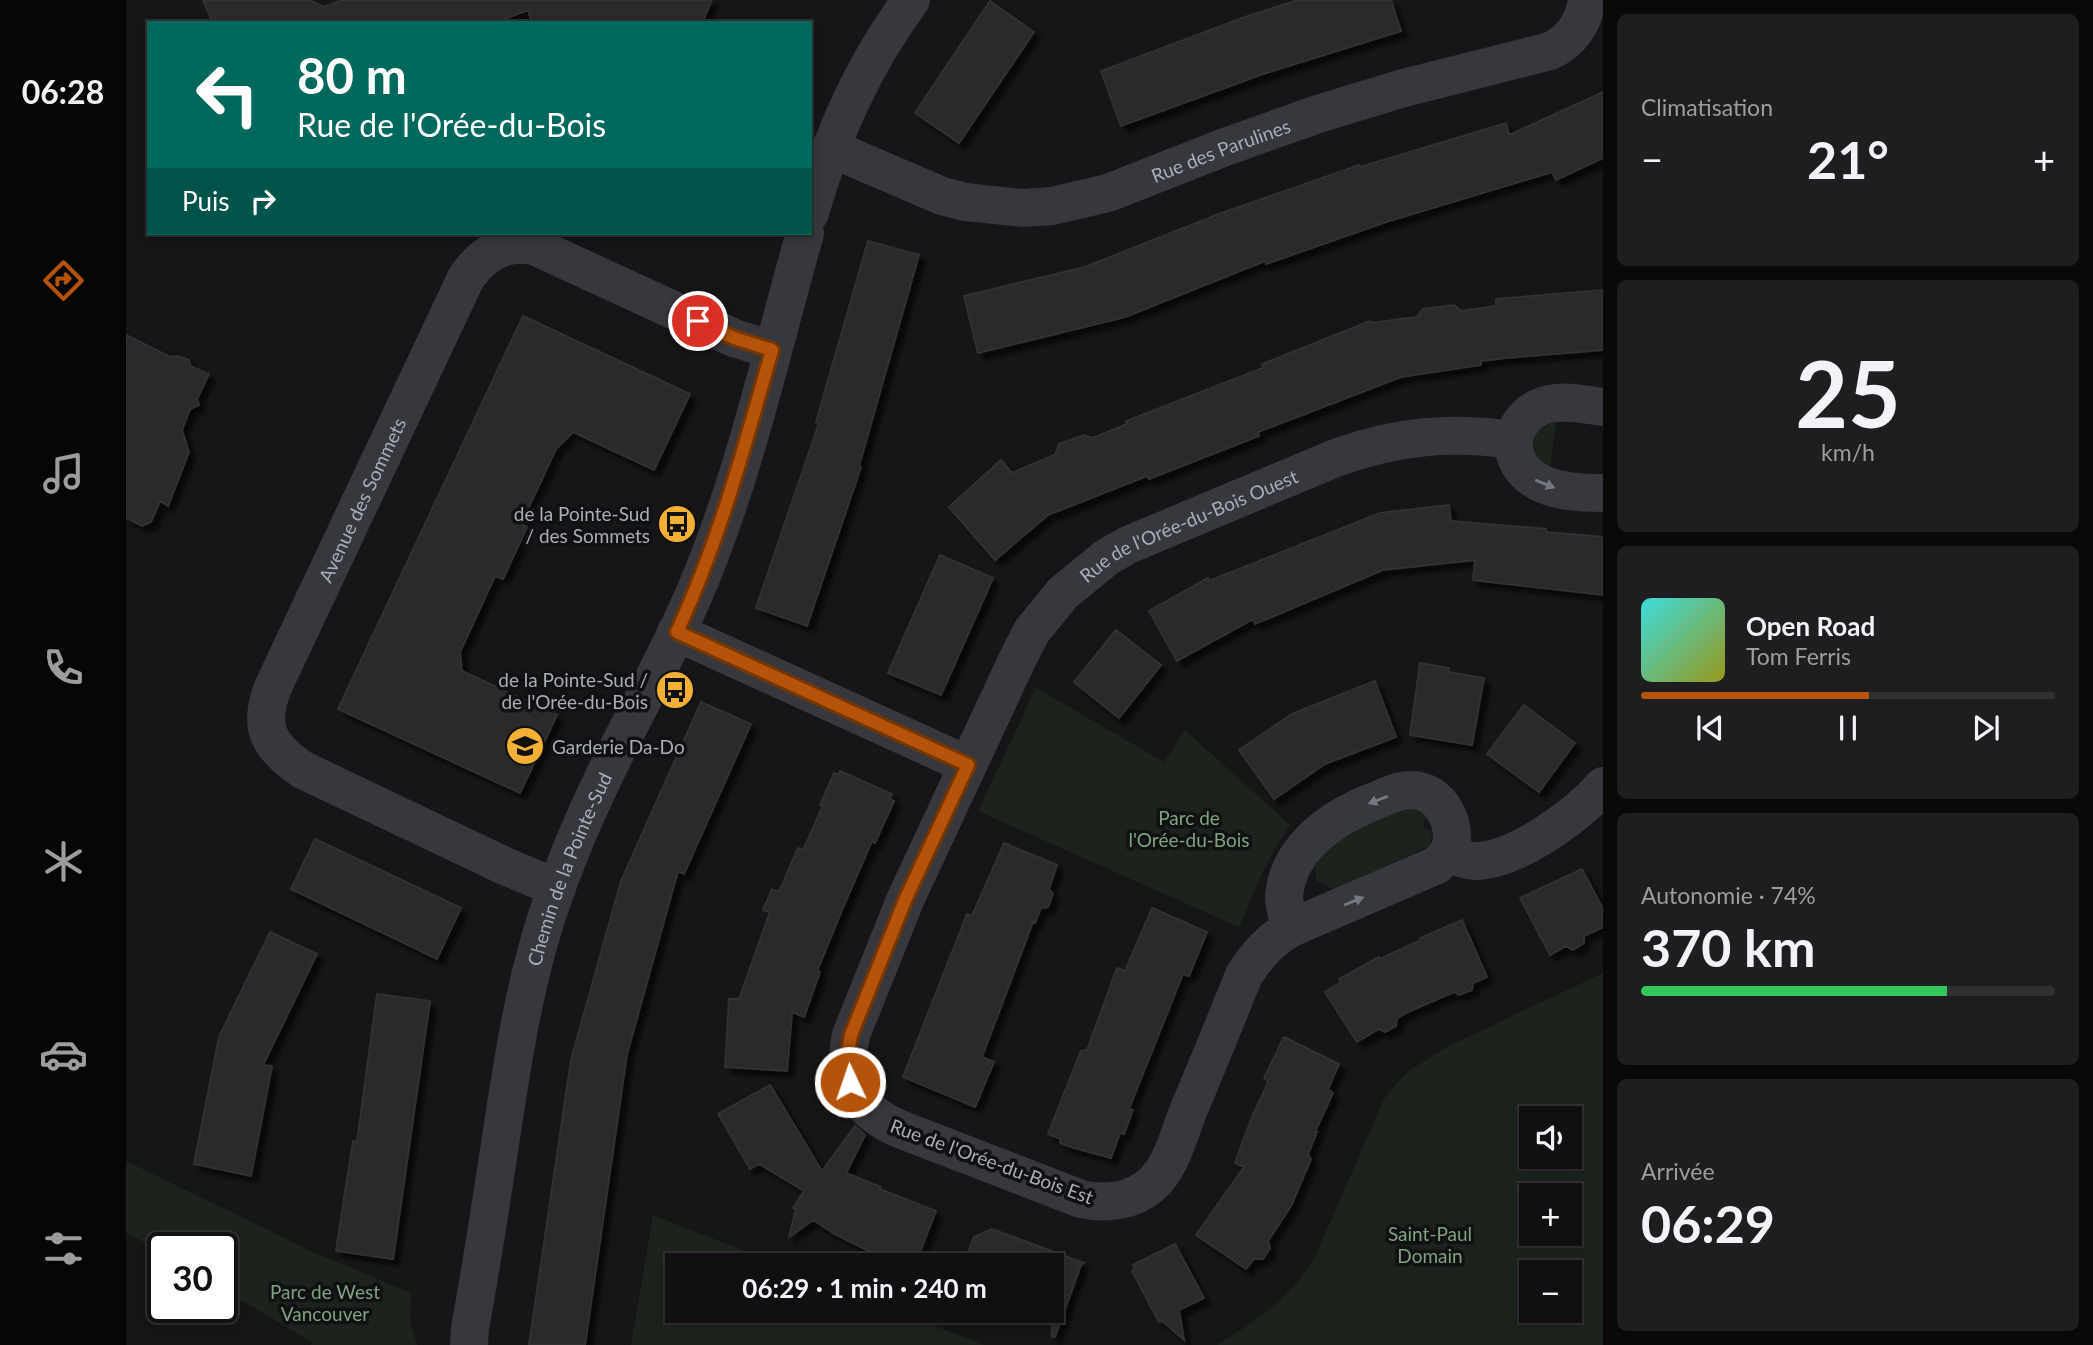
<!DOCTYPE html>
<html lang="fr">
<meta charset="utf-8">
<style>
:root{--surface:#101012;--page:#1e1e20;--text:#f1f3f6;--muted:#9c9d9f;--line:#303032;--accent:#b45309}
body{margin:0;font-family:Lato,sans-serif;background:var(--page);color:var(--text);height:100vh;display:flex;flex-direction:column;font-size:26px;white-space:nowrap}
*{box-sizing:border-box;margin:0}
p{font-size:23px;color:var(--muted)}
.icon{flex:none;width:38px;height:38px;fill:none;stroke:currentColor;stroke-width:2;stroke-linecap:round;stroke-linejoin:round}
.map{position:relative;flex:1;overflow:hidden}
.drawer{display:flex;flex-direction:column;gap:14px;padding:14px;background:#09090a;width:490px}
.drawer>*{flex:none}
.hud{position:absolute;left:21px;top:21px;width:665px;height:214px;border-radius:0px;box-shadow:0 4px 10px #0003,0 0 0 2px var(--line);background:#00695c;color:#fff;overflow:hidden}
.fabs{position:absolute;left:1393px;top:1106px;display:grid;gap:14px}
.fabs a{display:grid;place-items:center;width:63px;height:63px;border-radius:0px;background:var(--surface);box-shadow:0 4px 10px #0003,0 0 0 2px var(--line);font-size:35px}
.speed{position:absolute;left:21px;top:1232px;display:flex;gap:14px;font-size:35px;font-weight:700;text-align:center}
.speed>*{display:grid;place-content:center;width:91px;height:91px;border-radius:50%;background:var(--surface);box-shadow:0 4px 10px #0003,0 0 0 2px var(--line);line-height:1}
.speed .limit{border:4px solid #111;border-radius:10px;background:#fff;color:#111}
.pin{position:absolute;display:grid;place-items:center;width:60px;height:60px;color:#fff;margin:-30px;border:4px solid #fff;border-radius:50%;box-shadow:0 2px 7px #0007}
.me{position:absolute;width:77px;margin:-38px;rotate:357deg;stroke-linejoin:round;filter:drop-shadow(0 0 5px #0008)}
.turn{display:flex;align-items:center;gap:24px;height:147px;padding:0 35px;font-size:32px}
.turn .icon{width:91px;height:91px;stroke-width:2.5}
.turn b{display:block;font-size:49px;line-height:60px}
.then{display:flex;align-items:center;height:66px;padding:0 35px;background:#0003;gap:14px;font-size:26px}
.big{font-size:52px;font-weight:700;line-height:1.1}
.drawer .widget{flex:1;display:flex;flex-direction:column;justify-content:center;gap:10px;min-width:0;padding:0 24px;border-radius:10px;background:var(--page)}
.drawer .dial{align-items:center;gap:0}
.dial b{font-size:91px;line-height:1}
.song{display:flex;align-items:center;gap:21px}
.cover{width:84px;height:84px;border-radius:10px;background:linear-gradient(135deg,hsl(180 70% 55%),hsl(60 70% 35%))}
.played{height:7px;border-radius:4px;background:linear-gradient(90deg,var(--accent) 55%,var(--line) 55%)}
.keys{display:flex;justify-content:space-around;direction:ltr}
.heat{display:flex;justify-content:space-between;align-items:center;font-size:38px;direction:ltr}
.charge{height:10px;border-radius:5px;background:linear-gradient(90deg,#34c759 74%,var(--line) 0)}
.trip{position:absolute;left:539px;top:1253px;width:399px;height:70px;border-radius:0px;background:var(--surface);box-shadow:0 4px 10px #0003,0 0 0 2px var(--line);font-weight:700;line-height:70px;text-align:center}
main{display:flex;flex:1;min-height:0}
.tab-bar{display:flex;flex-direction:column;width:126px;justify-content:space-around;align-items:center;background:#060607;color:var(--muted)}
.tab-bar .icon{width:49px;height:49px}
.tab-bar .active{color:var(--accent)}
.tab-bar b{font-size:32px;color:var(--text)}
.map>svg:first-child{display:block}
</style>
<main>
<nav class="tab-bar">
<b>06:28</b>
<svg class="icon active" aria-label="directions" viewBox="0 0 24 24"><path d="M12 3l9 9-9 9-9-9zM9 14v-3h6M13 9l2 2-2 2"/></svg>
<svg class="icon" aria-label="music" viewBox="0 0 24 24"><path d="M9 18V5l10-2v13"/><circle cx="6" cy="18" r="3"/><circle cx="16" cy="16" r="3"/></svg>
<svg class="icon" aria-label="phone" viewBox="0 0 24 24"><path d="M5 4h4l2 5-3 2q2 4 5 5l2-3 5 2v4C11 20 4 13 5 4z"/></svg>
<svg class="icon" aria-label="climate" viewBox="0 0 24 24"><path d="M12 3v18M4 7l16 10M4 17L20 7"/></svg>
<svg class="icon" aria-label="car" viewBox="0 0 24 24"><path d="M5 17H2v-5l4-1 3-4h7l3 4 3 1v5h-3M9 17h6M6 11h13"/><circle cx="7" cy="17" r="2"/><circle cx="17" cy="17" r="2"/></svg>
<svg class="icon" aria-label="filters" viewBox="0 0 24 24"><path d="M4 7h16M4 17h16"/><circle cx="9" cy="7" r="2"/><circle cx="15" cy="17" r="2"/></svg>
</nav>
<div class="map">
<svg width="1477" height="1345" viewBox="0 0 1477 1345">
<defs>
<filter id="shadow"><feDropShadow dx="6" dy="6" stdDeviation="2" flood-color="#0009"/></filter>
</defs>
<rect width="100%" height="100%" fill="#161618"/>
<path fill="#1c231d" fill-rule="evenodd" d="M 1430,422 L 1424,469 L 1410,460 L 1405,439 L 1411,429 Z
M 910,688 L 1038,762 L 1059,730 L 1164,825 C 1142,857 1128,891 1113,927 L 852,811 Z
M 1290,808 L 1301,816 L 1297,822 L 1299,829 L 1307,830 L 1304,843 L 1299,848 L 1216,886 L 1206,889 L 1191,881 C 1176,845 1263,810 1290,808 Z
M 1477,973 L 1477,1345 L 1091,1345 C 1131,1320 1163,1299 1188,1259 L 1258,1099 L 1280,1073 L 1319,1048 ZM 1405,1118 L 1444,1118 L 1444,1157 L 1405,1157 ZM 1405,1195 L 1444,1195 L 1444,1234 L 1405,1234 ZM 1405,1272 L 1444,1272 L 1444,1311 L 1405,1311 Z
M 0,1161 L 187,1252 L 285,1293 L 284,1321 L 291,1345 L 185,1345 L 186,1342 L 96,1289 L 96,1248 L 37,1248 L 37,1253 L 0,1232 Z
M 527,1215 L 654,1265 L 551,1265 L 551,1311 L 770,1311 L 858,1345 L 505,1345 Z"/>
<path fill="#29292c" stroke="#303034" stroke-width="2" filter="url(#shadow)" d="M 77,0 L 183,0 L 198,7 L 216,0 L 586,0 L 576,23 L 406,23 L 402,10 L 368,23 L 87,23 Z
M 1172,0 L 1265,0 L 1275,31 L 1137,74 L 995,126 L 975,71 L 1119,17 Z
M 864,1 L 908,32 L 833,143 L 789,113 Z
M 1477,92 L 1477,158 L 1430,180 L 1426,172 L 1260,222 L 1140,264 L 1139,261 L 999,317 L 852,353 L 838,296 L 959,267 L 1093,214 L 1233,165 L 1234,167 L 1380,123 L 1383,135 Z
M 742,241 L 793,255 L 733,466 L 735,467 L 681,626 L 630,608 L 693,423 L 690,422 Z
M 1477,290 L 1477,350 L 1380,358 L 1355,361 L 1355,365 L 1275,377 L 1132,432 L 1133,436 L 1046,470 L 1023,479 L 1021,476 L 922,515 L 869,560 L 823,507 L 875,460 L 886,473 L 929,455 L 933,444 L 958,435 L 967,438 L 1001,424 L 1000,421 L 1137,368 L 1136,364 L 1244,321 L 1245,323 L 1291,317 L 1297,309 L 1328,305 L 1335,311 L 1370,306 L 1370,299 Z
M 397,316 L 564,394 L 528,470 L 447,432 L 430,449 L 395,524 L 401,527 L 377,579 L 369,576 L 334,652 L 336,671 L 431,715 L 394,793 L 212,709 Z
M 0,335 L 44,357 L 52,356 L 63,360 L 64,366 L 83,374 L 71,399 L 73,405 L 64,409 L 56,430 L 63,452 L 42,506 L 34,501 L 25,522 L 16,526 L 0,518 Z
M 1323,505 L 1325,521 L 1420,529 L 1420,532 L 1477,537 L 1477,595 L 1347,580 L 1349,560 L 1257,570 L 1129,624 L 1127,619 L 1051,661 L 1023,611 L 1082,578 L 1083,581 L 1254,513 Z
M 814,555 L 867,578 L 815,695 L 762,673 Z
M 990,630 L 1035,665 L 993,718 L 948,682 Z
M 1294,663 L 1323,668 L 1322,672 L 1358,678 L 1346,745 L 1284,735 Z
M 1249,681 L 1270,737 L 1199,764 L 1148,799 L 1113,750 L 1166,714 Z
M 575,702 L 625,724 L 558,874 L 552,871 L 501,1054 L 459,1345 L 403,1345 L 445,1060 L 495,881 Z
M 1398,705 L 1449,743 L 1413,792 L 1361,754 Z
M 714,771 L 766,794 L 764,799 L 768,801 L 749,843 L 746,841 L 716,910 L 691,971 L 694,972 L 678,1017 L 666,1012 L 661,1071 L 599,1067 L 603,999 L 613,999 L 644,912 L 637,910 L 646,889 L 653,892 L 672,848 L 677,850 L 697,806 L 694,805 L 708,773 L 712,775 Z
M 189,839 L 335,908 L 311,959 L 165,889 Z
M 878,843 L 931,865 L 923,889 L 927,894 L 922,907 L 915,908 L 909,923 L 907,922 L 856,1057 L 868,1062 L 849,1107 L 777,1077 L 841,914 L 846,916 Z
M 1456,869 L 1477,909 L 1477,927 L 1458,936 L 1458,943 L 1447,950 L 1440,946 L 1424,955 L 1394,898 Z
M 1026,908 L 1081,932 L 1063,976 L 1057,974 L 1003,1109 L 1007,1110 L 998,1134 L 994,1133 L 985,1158 L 948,1148 L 934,1143 L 935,1139 L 922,1134 L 955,1051 L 961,1050 L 991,968 L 999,971 Z
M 1336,920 L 1361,977 L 1347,983 L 1346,990 L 1333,995 L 1328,992 L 1282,1012 L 1271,1018 L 1270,1026 L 1259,1032 L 1253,1029 L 1231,1042 L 1199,992 L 1215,982 L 1213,979 L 1253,957 L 1254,959 L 1295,940 L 1294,938 Z
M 144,932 L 191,954 L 137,1065 L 146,1066 L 125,1176 L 68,1164 L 93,1037 Z
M 251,994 L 304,1001 L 267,1259 L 210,1251 L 227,1141 L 231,1142 Z
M 1158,1037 L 1213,1064 L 1202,1089 L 1207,1093 L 1189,1132 L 1191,1132 L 1182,1154 L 1185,1159 L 1165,1206 L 1142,1241 L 1144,1248 L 1137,1259 L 1128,1259 L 1120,1269 L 1070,1235 L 1118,1167 L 1109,1163 L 1126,1117 L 1140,1087 L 1142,1081 L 1138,1078 Z
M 644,1085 L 696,1171 L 729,1126 L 739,1135 L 720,1173 L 755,1187 L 754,1189 L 810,1211 L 789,1265 L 762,1257 L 756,1265 L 744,1265 L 743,1251 L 710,1235 L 687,1220 L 663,1237 L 670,1209 L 667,1208 L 678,1191 L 633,1164 L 624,1169 L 592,1114 Z
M 866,1229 L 958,1263 L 955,1265 L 929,1337 L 926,1337 L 926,1265 L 837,1265 L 848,1237 Z
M 1049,1244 L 1078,1298 L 1053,1310 L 1058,1340 L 1036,1321 L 1033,1322 L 1006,1271 L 1009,1269 L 1007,1265 Z"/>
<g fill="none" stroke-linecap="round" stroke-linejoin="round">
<g stroke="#37383d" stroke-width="38">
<path id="s1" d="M 704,148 L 816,196 L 839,202 L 897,208 L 926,206 L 982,193 L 1099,147 L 1192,114 L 1274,89 L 1424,51 C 1445,42 1458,22 1461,0"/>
<path d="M 684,213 C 707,133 736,67 785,0"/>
<path d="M 1477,407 C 1460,405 1441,400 1423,404 C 1385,413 1374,458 1409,480 C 1428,492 1455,493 1477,493"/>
<path d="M 550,632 L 842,765"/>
<path d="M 1322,852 C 1332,857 1341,862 1353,861 C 1393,858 1452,815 1477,786"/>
<path id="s2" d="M 431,888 L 381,867 L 177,770 C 143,747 131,728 147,687 L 340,278 C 356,254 379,240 408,246 L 608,338 L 646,350"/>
<path id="s3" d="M 1165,928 C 1162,918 1158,907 1158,897 C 1161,850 1204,819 1244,803 C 1257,798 1271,790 1285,790 C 1314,789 1335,827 1322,853 C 1319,857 1314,861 1311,865 L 1165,928 C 1144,940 1131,955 1118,975 C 1100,1020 1082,1064 1063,1109 C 1053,1133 1046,1167 1025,1185 C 1006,1202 978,1204 955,1199 L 771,1128 C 729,1108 715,1081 725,1035 L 780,898 L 893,656 L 906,631 L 937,593 L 981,557 L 1002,545 L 1212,457 C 1272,436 1324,431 1387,440"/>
<path id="s4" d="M 343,1345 L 344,1328 C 355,1269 364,1210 373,1151 C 385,1072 396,994 420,919 C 439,860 464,803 492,748 C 518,696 546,646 569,592 C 618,478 645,353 679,233"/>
</g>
</g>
<defs><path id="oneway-solid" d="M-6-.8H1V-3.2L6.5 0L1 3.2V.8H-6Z" transform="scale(1.75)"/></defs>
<g fill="#757881">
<use href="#oneway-solid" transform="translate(1419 484) rotate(22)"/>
<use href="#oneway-solid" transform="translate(1252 800) rotate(159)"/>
<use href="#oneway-solid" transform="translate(1228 901) rotate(-22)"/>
</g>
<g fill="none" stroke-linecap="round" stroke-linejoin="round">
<defs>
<path id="route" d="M 572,321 L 608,338 L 646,350 C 618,448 594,539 551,632 L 842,765 L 780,898 L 725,1035 L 722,1052 L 724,1082"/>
</defs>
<use href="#route" stroke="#753606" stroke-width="18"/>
<use href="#route" stroke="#b45309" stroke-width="12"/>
</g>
<defs>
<symbol id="bus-disc" viewBox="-11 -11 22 22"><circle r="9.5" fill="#f2b134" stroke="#111113"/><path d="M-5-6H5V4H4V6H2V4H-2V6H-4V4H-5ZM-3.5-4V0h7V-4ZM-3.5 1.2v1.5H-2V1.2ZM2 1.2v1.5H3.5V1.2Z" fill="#111"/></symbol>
<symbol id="school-disc" viewBox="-11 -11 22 22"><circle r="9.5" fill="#f2b134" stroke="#111113"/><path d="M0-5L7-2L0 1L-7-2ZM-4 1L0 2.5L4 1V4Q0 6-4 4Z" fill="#111"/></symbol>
</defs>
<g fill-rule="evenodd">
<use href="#bus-disc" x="529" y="502" width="44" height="44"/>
<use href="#bus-disc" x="527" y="668" width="44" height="44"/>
<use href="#school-disc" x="377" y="724" width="44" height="44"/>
</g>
<g text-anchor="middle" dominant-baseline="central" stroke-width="7" stroke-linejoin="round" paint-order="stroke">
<g font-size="19" fill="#a8adb8" stroke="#111113">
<text stroke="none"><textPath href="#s1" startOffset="411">Rue des Parulines</textPath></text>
<text stroke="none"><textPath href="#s2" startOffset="586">Avenue des Sommets</textPath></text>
<text stroke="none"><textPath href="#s3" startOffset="1790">Rue de l'Orée-du-Bois Ouest</textPath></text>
<text stroke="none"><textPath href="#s4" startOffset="488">Chemin de la Pointe-Sud</textPath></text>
<text transform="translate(866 1161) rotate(20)">Rue de l'Orée-du-Bois Est</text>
</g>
<g font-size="19" fill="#a8adb8" stroke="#111113" text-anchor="end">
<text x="524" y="513">de la Pointe-Sud<tspan x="524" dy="22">/ des Sommets</tspan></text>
<text x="522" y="679">de la Pointe-Sud /<tspan x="522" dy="22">de l'Orée-du-Bois</tspan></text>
<text x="426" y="746" text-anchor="start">Garderie Da-Do</text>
</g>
<g font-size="19" fill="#7fa381" stroke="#111113">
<text x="1063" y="817">Parc de<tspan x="1063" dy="22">l'Orée-du-Bois</tspan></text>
<text x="1304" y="1233">Saint-Paul<tspan x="1304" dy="22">Domain</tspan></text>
<text x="199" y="1291">Parc de West<tspan x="199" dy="22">Vancouver</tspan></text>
</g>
</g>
</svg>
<div class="fabs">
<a><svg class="icon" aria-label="sound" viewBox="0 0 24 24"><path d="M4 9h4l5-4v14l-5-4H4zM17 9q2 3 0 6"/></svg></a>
<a>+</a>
<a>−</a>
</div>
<div class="speed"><div class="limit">30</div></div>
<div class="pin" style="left:572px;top:321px;background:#d93025"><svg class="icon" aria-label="arrive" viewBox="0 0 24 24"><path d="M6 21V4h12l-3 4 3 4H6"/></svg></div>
<svg class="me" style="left:724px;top:1082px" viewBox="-20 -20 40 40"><circle r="17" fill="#b45309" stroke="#fff" stroke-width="3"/><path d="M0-11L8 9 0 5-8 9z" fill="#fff"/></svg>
<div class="trip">06:29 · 1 min · 240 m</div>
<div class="hud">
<div class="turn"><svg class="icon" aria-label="left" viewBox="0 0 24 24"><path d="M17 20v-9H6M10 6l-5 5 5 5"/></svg><div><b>80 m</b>Rue de l'Orée-du-Bois</div></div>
<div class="then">Puis<svg class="icon" aria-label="right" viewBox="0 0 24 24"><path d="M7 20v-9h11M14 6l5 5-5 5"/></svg></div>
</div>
</div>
<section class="drawer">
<div class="widget"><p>Climatisation</p>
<div class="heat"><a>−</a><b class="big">21°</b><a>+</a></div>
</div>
<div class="widget dial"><b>25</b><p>km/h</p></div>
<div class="widget">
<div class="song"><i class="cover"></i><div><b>Open Road</b><p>Tom Ferris</p></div></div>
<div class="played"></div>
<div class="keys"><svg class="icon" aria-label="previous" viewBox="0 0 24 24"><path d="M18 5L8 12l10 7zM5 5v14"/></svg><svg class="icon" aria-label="pause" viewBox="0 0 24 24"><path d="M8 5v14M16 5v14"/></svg><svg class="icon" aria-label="next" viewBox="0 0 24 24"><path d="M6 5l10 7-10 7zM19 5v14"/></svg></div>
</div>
<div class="widget"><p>Autonomie · 74%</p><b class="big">370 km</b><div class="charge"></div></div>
<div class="widget"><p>Arrivée</p><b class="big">06:29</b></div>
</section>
</main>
